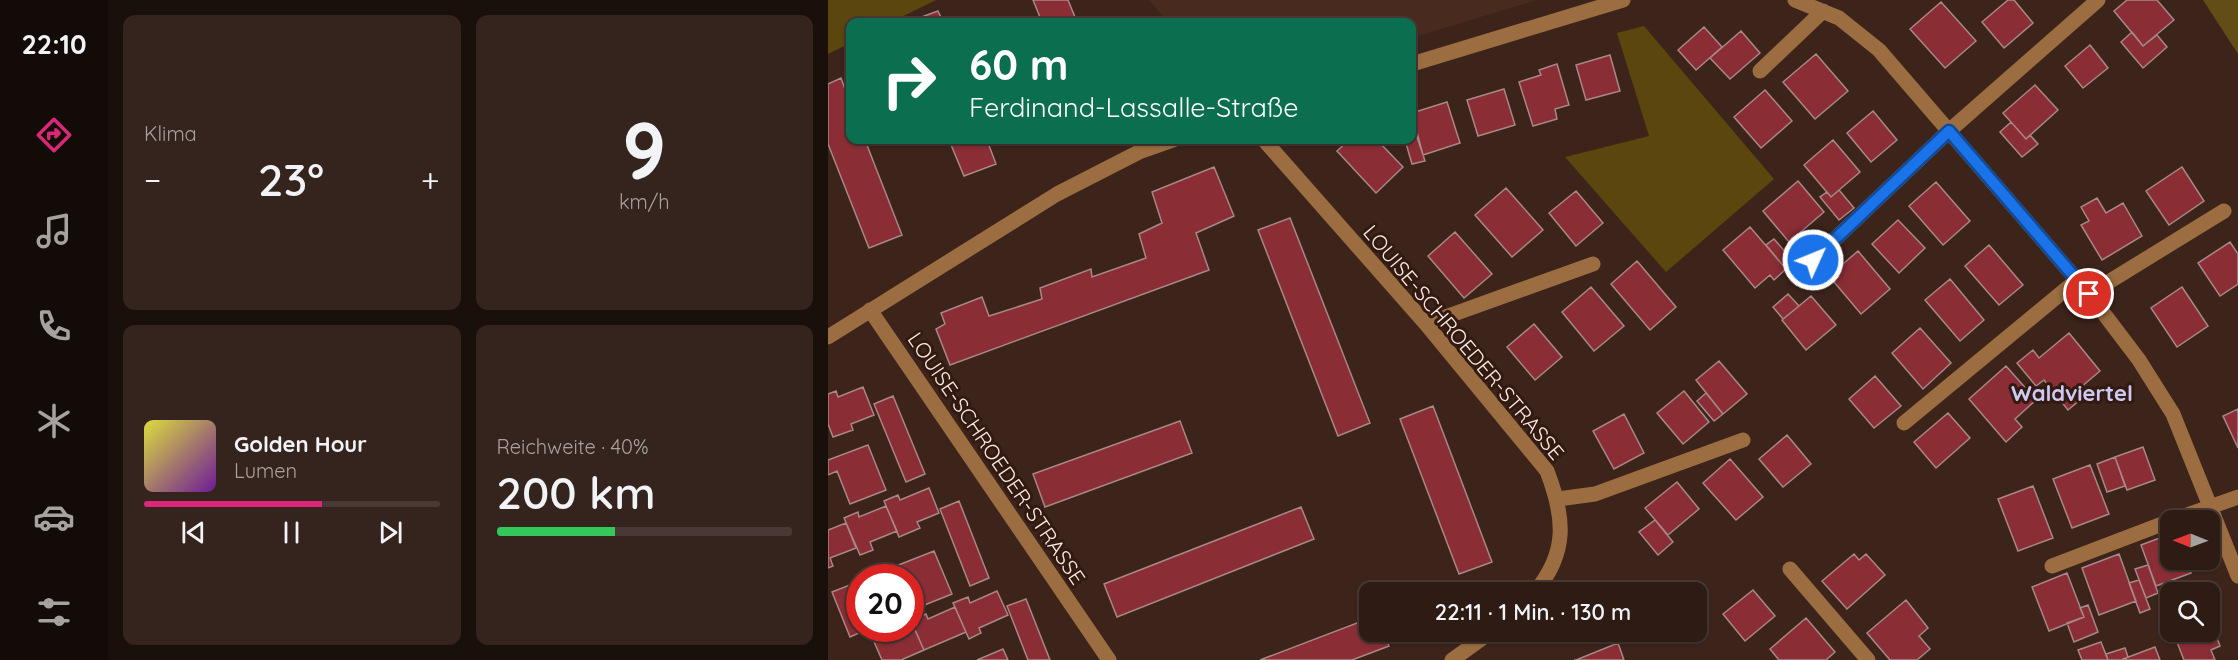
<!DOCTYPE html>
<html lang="de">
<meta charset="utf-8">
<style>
:root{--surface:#2d1b14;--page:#35241d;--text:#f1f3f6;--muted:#a7a1a0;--line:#483934;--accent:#db2777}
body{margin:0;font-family:Quicksand,sans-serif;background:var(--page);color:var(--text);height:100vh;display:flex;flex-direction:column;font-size:22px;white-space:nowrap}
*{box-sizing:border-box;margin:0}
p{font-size:20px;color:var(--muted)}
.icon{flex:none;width:33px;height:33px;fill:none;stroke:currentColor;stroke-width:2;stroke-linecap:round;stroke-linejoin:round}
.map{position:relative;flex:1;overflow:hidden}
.side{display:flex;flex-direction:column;gap:15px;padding:15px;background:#190f0b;width:720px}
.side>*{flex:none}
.banner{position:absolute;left:18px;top:18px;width:570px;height:126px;border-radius:12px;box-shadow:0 2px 4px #0004,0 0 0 2px var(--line);background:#0b6e4f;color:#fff;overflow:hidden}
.needle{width:39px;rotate:271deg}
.buttons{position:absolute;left:1332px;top:510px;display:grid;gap:12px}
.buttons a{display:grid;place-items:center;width:60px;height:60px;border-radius:12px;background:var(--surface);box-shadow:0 2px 4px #0004,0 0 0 2px var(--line);font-size:30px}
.speed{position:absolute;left:18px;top:564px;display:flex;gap:12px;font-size:30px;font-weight:700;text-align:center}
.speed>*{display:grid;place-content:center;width:78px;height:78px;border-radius:50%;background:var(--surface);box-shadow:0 2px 4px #0004,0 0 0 2px var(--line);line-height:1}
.speed .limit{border:9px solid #d22;background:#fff;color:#111}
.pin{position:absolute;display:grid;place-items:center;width:51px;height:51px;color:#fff;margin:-26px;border:3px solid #fff;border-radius:50%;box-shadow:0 2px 6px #0007}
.me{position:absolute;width:66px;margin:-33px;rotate:46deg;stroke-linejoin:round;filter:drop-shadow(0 0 4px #0008)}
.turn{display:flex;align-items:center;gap:21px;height:126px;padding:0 24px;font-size:27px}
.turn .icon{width:78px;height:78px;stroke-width:2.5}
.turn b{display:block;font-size:42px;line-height:51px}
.big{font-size:45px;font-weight:600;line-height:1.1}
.side .tile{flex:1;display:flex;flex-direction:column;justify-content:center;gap:9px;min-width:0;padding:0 21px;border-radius:12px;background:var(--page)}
.side .dial{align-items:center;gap:0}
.dial b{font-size:78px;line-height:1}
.song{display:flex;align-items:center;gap:18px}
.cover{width:72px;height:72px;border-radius:9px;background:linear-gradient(135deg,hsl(60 70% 55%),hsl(280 70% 35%))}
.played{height:6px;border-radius:3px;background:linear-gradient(90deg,var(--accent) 60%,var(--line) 60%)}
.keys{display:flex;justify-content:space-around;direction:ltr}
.heat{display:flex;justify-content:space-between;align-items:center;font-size:33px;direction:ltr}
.charge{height:9px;border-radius:4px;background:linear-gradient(90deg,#34c759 40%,var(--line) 0)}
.side .tiles{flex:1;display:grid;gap:15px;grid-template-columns:repeat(2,1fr)}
.trip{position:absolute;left:531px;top:582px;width:348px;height:60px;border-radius:12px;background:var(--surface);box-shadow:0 2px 4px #0004,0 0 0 2px var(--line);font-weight:600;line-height:60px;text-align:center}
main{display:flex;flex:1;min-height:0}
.tabs{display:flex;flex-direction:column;width:108px;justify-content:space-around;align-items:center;background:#120b08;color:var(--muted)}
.tabs .icon{width:42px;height:42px}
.tabs .on{color:var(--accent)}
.tabs b{font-size:27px;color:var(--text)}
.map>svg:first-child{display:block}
</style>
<main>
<nav class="tabs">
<b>22:10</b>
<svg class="icon on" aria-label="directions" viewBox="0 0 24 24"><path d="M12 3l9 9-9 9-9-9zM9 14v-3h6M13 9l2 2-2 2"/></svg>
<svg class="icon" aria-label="music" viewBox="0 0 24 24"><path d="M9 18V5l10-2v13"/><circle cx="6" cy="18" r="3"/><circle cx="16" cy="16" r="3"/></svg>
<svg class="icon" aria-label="phone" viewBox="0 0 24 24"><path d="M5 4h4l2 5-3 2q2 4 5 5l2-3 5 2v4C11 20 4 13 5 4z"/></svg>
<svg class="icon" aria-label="climate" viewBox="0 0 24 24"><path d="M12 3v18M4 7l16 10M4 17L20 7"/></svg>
<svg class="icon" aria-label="car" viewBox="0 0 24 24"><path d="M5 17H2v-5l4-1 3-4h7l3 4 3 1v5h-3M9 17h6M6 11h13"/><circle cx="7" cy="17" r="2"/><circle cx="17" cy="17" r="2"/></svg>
<svg class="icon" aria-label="filters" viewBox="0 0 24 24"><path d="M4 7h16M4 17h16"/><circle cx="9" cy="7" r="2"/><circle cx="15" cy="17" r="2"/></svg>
</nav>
<section class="side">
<div class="tiles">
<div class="tile"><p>Klima</p>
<div class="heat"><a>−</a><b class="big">23°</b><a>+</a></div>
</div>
<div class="tile dial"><b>9</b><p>km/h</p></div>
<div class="tile">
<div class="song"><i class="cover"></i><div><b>Golden Hour</b><p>Lumen</p></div></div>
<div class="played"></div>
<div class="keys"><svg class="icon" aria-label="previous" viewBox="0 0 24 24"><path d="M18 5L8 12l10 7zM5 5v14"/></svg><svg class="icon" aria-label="pause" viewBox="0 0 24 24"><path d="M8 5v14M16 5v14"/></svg><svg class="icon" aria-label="next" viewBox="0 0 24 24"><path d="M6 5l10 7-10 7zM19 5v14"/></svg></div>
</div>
<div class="tile"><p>Reichweite · 40%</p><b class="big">200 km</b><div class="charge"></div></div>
</div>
</section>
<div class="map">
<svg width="1410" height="660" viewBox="0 0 1410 660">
<rect width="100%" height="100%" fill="#3c241b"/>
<path fill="#482a1e" d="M 321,0 L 709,0 L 584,38 L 584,22 L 340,22 Z"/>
<path fill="#5b460d" d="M 0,0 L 108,0 L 63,22 L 22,22 L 22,43 L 0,54 Z
M 816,26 L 946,179 L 838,272 L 737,157 L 821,136 L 789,33 Z"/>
<path fill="#624d17" d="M 1375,0 L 1410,0 L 1410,54 Z"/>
<path fill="#8a2d35" stroke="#a88787" stroke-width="1.5" d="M 205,0 L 240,0 L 249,22 L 214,22 Z
M 1180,0 L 1186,0 L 1205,23 L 1176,48 L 1154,22 Z
M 1299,0 L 1329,0 L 1346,20 L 1315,46 L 1286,11 Z
M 1113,2 L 1148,41 L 1117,68 L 1082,29 Z
M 110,11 L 115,22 L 80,22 Z
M 876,27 L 894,47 L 868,70 L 850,50 Z
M 913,31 L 932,53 L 902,79 L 882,58 Z
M 1304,32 L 1315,46 L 1329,35 L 1339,47 L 1315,68 L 1293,42 Z
M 1262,45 L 1280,68 L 1255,88 L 1237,66 Z
M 988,54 L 1020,91 L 987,119 L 955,82 Z
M 782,55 L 792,91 L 758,100 L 748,65 Z
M 729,64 L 741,105 L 727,109 L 729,119 L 705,126 L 691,82 L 713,75 L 711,70 Z
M 13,78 L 22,103 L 22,140 L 37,140 L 74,235 L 41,248 L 0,144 L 0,84 Z
M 1207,85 L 1230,110 L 1198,139 L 1175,113 Z
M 676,89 L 687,125 L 650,136 L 639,100 Z
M 937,90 L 964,121 L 933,148 L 906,117 Z
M 619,102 L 632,143 L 595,155 L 584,113 Z
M 1045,111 L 1069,140 L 1043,162 L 1019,133 Z
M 1183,122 L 1198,139 L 1202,135 L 1210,144 L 1194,157 L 1172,132 Z
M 588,134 L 597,161 L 584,164 L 577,140 L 584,140 L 584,136 Z
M 121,140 L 159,140 L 168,164 L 136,176 Z
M 521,140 L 549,140 L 575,167 L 548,193 L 509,151 Z
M 1005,140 L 1032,172 L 1003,197 L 976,165 Z
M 386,167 L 406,216 L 368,233 L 381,270 L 122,365 L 108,329 L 117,324 L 113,313 L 154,297 L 161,316 L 214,299 L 212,288 L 263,269 L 264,277 L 318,258 L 311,234 L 334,223 L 324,192 Z
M 1354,167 L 1376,201 L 1341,225 L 1318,191 Z
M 970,181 L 996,212 L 961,242 L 935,211 Z
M 1108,182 L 1142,221 L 1115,245 L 1081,206 Z
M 678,188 L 715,230 L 684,257 L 647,215 Z
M 1011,190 L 1026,208 L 1011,220 L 992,197 L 999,192 L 1003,197 Z
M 748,191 L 775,223 L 748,246 L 721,213 Z
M 1269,198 L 1278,213 L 1295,203 L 1314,236 L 1274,260 L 1253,225 L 1261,221 L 1253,207 Z
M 462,218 L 542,423 L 510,436 L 430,230 Z
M 1070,220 L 1097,248 L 1071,273 L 1044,244 Z
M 922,227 L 958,269 L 946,280 L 942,275 L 927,288 L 895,250 Z
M 627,232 L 664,274 L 636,298 L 600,256 Z
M 946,239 L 966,262 L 958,269 L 938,245 Z
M 1402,242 L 1410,254 L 1410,284 L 1392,296 L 1370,263 Z
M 1161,245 L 1195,285 L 1171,305 L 1137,266 Z
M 1030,251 L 1062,289 L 1033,314 L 1001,276 Z
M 809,261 L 848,307 L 822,330 L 783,284 Z
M 1122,279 L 1156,320 L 1132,341 L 1097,300 Z
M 763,287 L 796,326 L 766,351 L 734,312 Z
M 1354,287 L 1380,326 L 1349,347 L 1323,308 Z
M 960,294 L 971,306 L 955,319 L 945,307 Z
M 983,296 L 1008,325 L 978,350 L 954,320 Z
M 706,324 L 734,357 L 707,380 L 679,347 Z
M 1092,328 L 1123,363 L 1095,389 L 1064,353 Z
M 1241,333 L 1272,371 L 1252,388 L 1258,395 L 1240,410 L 1216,380 L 1208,386 L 1189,363 L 1205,350 L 1211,358 Z
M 891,361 L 919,394 L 895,414 L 868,380 Z
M 1178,366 L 1208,400 L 1187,419 L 1194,427 L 1178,442 L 1141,399 Z
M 1047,376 L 1073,406 L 1046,428 L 1021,399 Z
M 35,387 L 46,415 L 23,424 L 25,430 L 5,437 L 0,424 L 0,394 L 8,391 L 10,397 Z
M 856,391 L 881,422 L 855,444 L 829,413 Z
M 878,393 L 895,414 L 886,421 L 869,401 Z
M 65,396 L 97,474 L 78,482 L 46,404 Z
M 605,406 L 664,562 L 631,574 L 572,419 Z
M 1410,409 L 1410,448 L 1395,416 Z
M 1120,413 L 1142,438 L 1108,468 L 1086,442 Z
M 796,414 L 816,453 L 786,469 L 765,431 Z
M 352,421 L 364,453 L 217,507 L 205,474 Z
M 959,435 L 983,464 L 955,487 L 931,459 Z
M 40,445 L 58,490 L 22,504 L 9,471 L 0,475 L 0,460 Z
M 1315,447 L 1327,480 L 1299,490 L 1287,457 Z
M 1287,457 L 1297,486 L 1279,492 L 1269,464 Z
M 902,459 L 935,497 L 908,520 L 875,483 Z
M 1262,465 L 1281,514 L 1244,528 L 1225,479 Z
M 849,482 L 871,509 L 840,535 L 817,508 Z
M 1205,486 L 1225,538 L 1190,551 L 1170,499 Z
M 101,488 L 111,513 L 89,522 L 92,528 L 71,537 L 56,501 L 70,495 L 72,500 Z
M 131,501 L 161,578 L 142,586 L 112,509 Z
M 58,506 L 69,531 L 42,542 L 45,550 L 32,555 L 16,518 L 30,512 L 31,517 Z
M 473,507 L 486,539 L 289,617 L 276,584 Z
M 827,520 L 845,542 L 830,555 L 811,532 Z
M 18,523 L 28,548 L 2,558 L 5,566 L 0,568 L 0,530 Z
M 1342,534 L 1342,560 L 1358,560 L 1363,573 L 1328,586 L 1313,545 Z
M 106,551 L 124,594 L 89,608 L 82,593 L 82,578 L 67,578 L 63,568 Z
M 1026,554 L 1031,560 L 1038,554 L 1057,575 L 1019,609 L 994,581 Z
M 1291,554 L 1308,601 L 1271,615 L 1254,568 Z
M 1320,565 L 1330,593 L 1318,598 L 1307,569 Z
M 1239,573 L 1256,617 L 1221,631 L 1204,587 Z
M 1311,580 L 1322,609 L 1312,613 L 1301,583 Z
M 32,581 L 32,628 L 42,628 L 22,637 L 4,592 Z
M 925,590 L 947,616 L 917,641 L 895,614 Z
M 169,591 L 180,615 L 151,628 L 153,633 L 141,639 L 125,603 L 140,597 L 142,603 Z
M 198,599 L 222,660 L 200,660 L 179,606 Z
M 1078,600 L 1100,628 L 1091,636 L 1102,649 L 1089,660 L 1062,660 L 1039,633 Z
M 1260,605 L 1270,632 L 1246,642 L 1239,623 L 1256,617 L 1252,608 Z
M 127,607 L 138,632 L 96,650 L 83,621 L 98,614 L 100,619 Z
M 542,618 L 542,632 L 555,632 L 561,646 L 524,660 L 432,660 Z
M 978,618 L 1007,652 L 998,660 L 951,660 L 942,649 Z
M 1382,619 L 1392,646 L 1383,650 L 1387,660 L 1356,660 L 1345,632 L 1382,632 Z
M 85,625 L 96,650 L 73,660 L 54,660 L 44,637 L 57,631 L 59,636 L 76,628 L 82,628 Z
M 1273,642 L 1280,660 L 1254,660 L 1250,650 Z
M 790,643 L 796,660 L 746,660 L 748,660 Z
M 1327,647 L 1332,660 L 1296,660 L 1295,659 Z
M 1297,648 L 1300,657 L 1296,660 L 1280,660 L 1278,654 Z
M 175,649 L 180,660 L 149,660 Z"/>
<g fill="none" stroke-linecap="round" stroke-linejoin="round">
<path stroke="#9b6d41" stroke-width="15" d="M 967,0 L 1011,18 L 1051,50 L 1261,294 L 1311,360 L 1345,414 L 1410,576
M 584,64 L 795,0
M 932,71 L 995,11
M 436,140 L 598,324 L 719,471 C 737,518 740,552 707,592
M 985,260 L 1121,131 L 1270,0
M 1261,294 L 1396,211
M 42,310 L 281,660
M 598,324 L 765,264
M 0,337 L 229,194 L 311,152 L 345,140
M 1076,423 L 1249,280
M 730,499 L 767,494 L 915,440
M 1345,520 L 1410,497
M 1224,566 L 1342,521
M 962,569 L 1040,660
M 624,660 L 663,632"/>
</g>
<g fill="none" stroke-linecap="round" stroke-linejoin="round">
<defs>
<path id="route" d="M 985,260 L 1121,131 L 1261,294"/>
</defs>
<use href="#route" stroke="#114b97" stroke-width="15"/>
<use href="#route" stroke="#1a73e8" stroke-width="10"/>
</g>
<g text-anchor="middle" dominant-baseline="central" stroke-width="6" stroke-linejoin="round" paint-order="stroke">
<g font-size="21" fill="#fae9e3" stroke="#321a11">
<text transform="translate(636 342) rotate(50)">LOUISE-SCHROEDER-STRASSE</text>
<text transform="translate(169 458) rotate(56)">LOUISE-SCHROEDER-STRASSE</text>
</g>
<g font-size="22" font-weight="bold" fill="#cecaf6" stroke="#321a11">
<text x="1244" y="393">Waldviertel</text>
</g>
</g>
</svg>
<div class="buttons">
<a><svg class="needle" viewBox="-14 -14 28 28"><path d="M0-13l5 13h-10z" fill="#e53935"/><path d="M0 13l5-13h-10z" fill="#a7a1a0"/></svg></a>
<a><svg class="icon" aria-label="search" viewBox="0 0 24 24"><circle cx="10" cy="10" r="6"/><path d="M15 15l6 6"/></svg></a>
</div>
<div class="speed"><div class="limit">20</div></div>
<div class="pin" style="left:1261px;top:294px;background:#d93025"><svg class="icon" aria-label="arrive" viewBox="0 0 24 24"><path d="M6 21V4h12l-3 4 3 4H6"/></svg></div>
<svg class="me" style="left:985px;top:260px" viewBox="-20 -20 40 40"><circle r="17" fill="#1a73e8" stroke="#fff" stroke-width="3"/><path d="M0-11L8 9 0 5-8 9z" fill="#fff"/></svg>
<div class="trip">22:11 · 1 Min. · 130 m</div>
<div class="banner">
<div class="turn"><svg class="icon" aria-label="right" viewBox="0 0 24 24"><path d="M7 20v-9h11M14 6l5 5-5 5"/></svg><div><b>60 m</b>Ferdinand-Lassalle-Straße</div></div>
</div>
</div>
</main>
